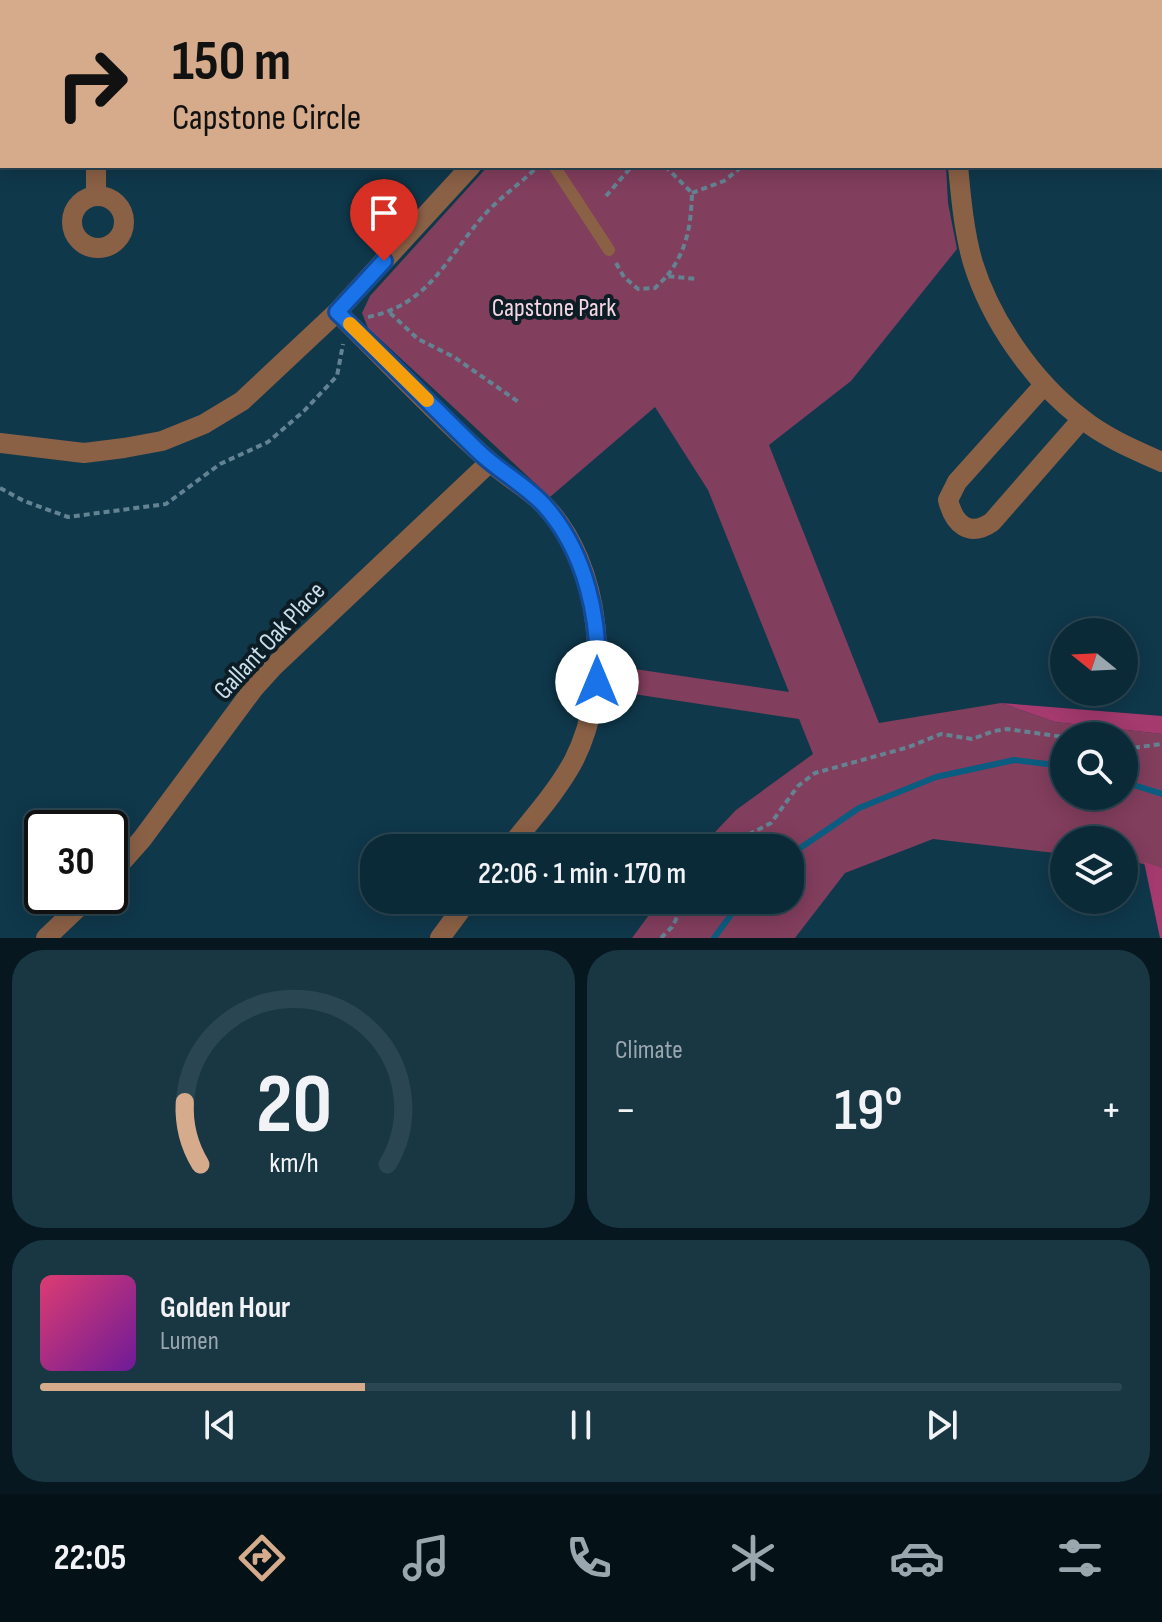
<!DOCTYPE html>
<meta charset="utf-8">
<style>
:root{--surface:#0b2a38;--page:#193643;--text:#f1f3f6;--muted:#9aa7ae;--line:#2b4653;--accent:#d6ab8b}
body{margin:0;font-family:"Sofia Sans Condensed",sans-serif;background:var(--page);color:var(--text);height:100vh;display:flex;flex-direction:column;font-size:30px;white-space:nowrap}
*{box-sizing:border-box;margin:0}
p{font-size:26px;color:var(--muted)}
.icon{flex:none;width:44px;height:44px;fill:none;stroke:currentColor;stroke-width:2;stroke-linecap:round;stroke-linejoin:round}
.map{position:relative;height:938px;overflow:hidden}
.sheet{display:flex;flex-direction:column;gap:12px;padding:12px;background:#06171f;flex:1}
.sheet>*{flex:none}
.guide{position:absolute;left:0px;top:0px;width:1162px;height:168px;box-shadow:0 4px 20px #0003,0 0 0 2px var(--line);background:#d6ab8b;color:#111;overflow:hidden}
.needle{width:52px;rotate:288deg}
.tools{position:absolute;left:1050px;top:618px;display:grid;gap:16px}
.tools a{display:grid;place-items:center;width:88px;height:88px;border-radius:50%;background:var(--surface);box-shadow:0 4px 20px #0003,0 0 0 2px var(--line);font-size:40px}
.speed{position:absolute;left:24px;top:810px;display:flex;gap:16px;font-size:40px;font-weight:700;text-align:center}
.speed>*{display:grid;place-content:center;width:104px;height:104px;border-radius:50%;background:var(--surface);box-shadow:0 4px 20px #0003,0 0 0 2px var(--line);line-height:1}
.speed .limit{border:4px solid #111;border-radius:12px;background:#fff;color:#111}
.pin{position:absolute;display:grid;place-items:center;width:68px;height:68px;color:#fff;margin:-82px -34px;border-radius:50% 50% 50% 0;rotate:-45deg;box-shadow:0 0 8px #0007}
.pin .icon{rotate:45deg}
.me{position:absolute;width:88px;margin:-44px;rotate:0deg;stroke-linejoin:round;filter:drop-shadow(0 0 6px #0008)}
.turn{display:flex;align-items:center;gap:28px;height:168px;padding:0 40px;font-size:36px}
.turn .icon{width:104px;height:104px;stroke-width:2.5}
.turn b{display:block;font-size:56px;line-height:68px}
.big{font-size:60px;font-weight:600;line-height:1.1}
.sheet .card{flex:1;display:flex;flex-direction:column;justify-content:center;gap:12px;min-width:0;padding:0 28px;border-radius:32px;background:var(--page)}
.sheet .dial{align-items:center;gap:0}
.dial svg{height:208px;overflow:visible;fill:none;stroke:var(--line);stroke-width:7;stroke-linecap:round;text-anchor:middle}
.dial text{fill:var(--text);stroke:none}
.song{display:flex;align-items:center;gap:24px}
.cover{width:96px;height:96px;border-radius:12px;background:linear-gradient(135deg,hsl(340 70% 55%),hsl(280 70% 35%))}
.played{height:8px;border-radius:4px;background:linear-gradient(90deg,var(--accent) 30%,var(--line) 30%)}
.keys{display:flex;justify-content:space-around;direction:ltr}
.heat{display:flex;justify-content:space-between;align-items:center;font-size:44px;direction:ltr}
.sheet .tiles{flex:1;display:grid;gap:12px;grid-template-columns:1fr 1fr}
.card:last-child{grid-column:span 2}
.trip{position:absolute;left:360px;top:834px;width:444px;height:80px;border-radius:32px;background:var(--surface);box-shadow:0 4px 20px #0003,0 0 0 2px var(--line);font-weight:600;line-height:80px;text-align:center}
.tabs{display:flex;height:128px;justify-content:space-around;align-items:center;background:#041116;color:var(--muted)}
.tabs .icon{width:56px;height:56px}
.tabs .on{color:var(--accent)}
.tabs b{font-size:36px;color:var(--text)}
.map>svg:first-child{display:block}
</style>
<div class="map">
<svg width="1162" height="938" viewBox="0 0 1162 938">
<rect width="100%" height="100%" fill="#0f384b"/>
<path fill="#823e5d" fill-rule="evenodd" d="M 631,0 L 977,0 L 630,2 Z
M 488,166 L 946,166 L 948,203 L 957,249 L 851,381 L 769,445 L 879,723 L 1001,703 L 1055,722 L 1162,734 L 1162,868 L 1124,860 L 1124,840 L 1064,840 L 1064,854 L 933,839 L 845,873 L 795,938 L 632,938 L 660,900 L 790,900 L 790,848 L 700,848 L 736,810 L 813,754 L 799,719 L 607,690 L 608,665 L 789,692 L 708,490 L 655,407 L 550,497 L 368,328 L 362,313 L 370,296 ZM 1064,736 L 1124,736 L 1124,796 L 1064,796 Z"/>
<path fill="#a43a6e" d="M 1001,703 L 1162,716 L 1162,734 L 1055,722 Z
M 1144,862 L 1162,868 L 1162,938 L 1160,938 Z"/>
<path fill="#0a5d80" d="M 704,0 L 827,0 L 702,2 Z"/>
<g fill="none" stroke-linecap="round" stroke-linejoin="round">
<path stroke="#0a5d80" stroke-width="6" d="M 1124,782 L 1162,794
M 790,855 L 859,808 L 936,777 L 1014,760 L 1064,766
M 714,938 L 742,900"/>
<path stroke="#638393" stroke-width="4" stroke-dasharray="6 4" stroke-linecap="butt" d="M 688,2 L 690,0
M 665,166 L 692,193 C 691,226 687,250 667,276
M 692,193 L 724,181 L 739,169
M 606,196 L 632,166
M 616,263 L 624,277 L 638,289 L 655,288 L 667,276 L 696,279
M 390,313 L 418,339 L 454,357 L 520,403
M 368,317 C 431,304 447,256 486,213 C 502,196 521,183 537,167
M 0,488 L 24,501 L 68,517 L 166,504 L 220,464 L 268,442 L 304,411 L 337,376 L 343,344
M 1124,749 L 1162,744
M 735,848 L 740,839 L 771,823 L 798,786 L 815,773 L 909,747 L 941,734 L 972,739 L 994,731 L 1007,729 L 1064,737
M 661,938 L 672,927 L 686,900"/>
<path stroke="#8b6146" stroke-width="12" d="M 554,166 L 609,250"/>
<path stroke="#8b6146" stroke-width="20" d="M 178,2 L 181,0
M 615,2 L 617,0
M 985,2 L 986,0
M 958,166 C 961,198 964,232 973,263 C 991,321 1033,381 1081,418 C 1104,437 1135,450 1162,462
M 96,196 L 96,166
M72 222a26 26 0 1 1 52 0a26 26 0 1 1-52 0Z
M 337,312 C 387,361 436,414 489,461 C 505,476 526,487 542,503 C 604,564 612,685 574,760 C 557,792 531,820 509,848
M 1044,385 L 957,482 L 948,500 C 954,524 969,538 992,522 L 1082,419
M 0,443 L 84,453 L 124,448 L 162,441 L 204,424 L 242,401 L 337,312 L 471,166
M 110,875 L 142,839 L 254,688 L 273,667 L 490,462
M 46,938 L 90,896
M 440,938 L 468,900"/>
</g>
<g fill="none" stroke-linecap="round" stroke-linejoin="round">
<defs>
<path id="route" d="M 384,261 L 337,312 C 384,357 430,404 477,450 C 497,470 524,484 543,504 C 586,551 601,621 597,682"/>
</defs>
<use href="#route" stroke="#114b97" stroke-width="20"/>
<use href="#route" stroke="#1a73e8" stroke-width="14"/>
<path stroke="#f59e0b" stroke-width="14" d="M 350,324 L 427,400"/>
</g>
<g text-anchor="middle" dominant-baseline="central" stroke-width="8" stroke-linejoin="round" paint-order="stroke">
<g font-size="26" fill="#f5d7e3" stroke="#0d1d26">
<text x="554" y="308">Capstone Park</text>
</g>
<g font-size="26" fill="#cadfeb" stroke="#0d1d26">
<text transform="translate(270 641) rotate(-47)">Gallant Oak Place</text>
</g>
</g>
</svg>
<div class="tools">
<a><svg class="needle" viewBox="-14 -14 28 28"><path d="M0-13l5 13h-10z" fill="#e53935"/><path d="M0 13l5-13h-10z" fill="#9aa7ae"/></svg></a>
<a><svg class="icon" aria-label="search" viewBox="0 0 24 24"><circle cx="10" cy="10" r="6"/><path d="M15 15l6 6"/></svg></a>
<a><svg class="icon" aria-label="layers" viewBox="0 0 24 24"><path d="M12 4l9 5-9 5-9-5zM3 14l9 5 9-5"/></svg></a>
</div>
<div class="speed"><div class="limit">30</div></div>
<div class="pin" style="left:384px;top:261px;background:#d93025"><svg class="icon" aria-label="arrive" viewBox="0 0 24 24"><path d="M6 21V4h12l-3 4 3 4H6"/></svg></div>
<svg class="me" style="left:597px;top:682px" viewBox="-20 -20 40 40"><circle r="19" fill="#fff"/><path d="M0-13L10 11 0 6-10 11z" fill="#1a73e8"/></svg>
<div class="trip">22:06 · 1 min · 170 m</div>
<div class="guide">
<div class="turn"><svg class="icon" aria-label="right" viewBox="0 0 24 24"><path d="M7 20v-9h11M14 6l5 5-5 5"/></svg><div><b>150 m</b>Capstone Circle</div></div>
</div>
</div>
<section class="sheet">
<div class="tiles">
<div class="card dial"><svg viewBox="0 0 100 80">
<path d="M14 69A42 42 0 1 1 86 69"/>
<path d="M14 69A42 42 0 0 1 8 45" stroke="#d6ab8b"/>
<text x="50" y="56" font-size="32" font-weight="700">20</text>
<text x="50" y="72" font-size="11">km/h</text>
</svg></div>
<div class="card"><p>Climate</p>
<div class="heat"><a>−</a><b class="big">19°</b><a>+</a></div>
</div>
<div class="card">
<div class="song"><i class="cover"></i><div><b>Golden Hour</b><p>Lumen</p></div></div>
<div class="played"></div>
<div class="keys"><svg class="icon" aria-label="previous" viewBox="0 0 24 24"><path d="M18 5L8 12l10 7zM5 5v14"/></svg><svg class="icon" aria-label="pause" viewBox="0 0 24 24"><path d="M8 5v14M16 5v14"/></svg><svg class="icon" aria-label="next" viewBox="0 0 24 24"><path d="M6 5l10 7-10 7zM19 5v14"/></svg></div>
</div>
</div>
</section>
<nav class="tabs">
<b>22:05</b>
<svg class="icon on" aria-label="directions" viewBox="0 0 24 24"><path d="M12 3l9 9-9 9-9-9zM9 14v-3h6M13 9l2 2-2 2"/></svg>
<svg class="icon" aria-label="music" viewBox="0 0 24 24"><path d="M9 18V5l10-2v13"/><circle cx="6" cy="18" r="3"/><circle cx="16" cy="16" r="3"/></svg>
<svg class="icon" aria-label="phone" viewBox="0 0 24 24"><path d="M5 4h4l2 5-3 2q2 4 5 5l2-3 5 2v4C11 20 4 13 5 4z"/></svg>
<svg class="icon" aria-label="climate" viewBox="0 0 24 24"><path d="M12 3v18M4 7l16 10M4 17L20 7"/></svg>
<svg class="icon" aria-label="car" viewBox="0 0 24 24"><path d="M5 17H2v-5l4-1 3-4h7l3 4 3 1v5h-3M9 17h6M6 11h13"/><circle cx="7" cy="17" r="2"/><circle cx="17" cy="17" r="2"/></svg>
<svg class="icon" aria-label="filters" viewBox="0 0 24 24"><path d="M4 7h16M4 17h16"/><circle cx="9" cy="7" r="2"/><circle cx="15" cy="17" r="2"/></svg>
</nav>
